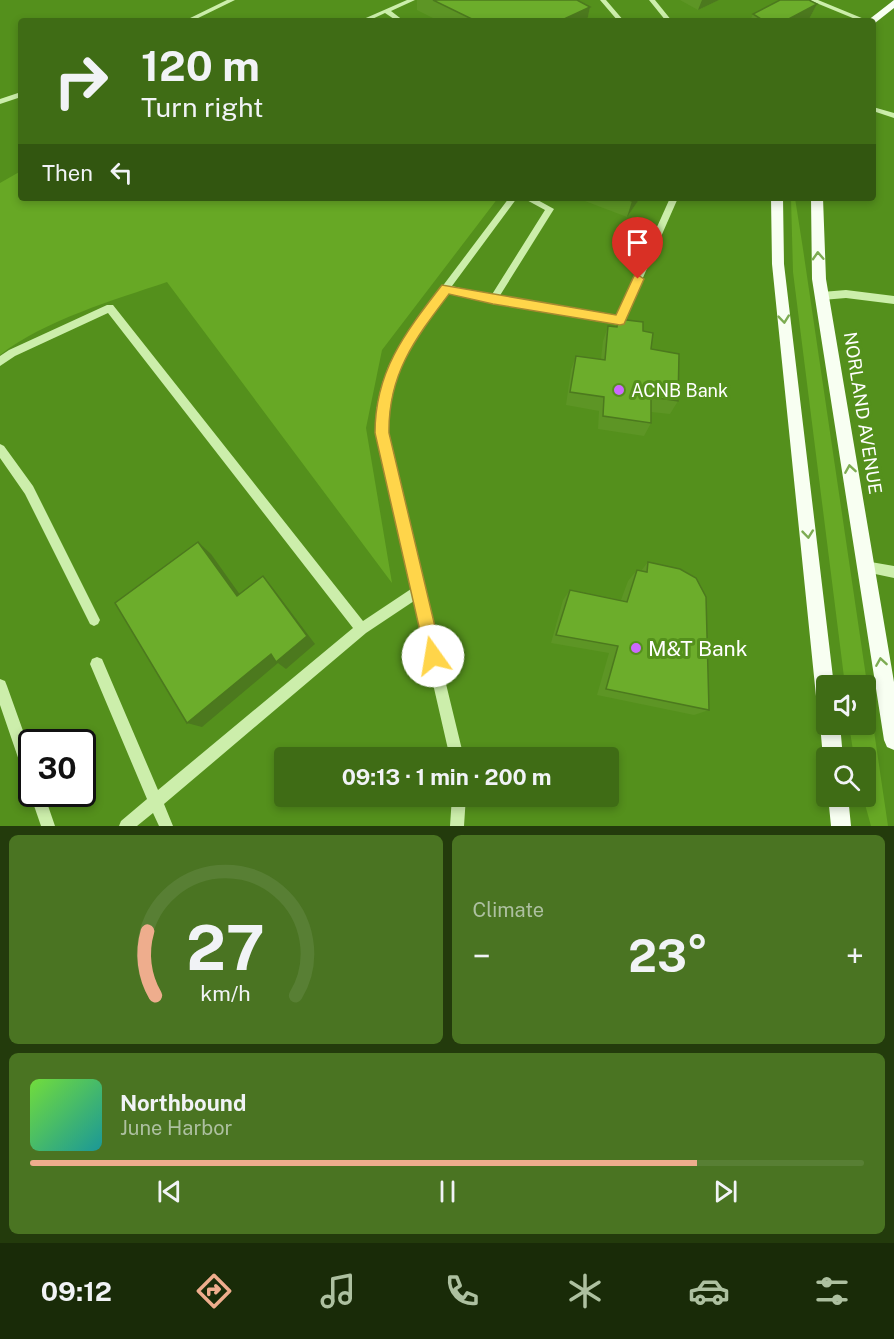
<!DOCTYPE html>
<meta charset="utf-8">
<style>
:root{--surface:#3f6c15;--page:#4a7422;--text:#f1f3f6;--muted:#adc0a0;--line:#587f34;--accent:#eead8d}
body{margin:0;font-family:"Public Sans",sans-serif;background:var(--page);color:var(--text);height:100vh;display:flex;flex-direction:column;font-size:22px;white-space:nowrap}
*{box-sizing:border-box;margin:0}
p{font-size:20px;color:var(--muted)}
.icon{flex:none;width:33px;height:33px;fill:none;stroke:currentColor;stroke-width:2;stroke-linecap:round;stroke-linejoin:round}
.map{position:relative;height:826px;overflow:hidden}
.sheet{display:flex;flex-direction:column;gap:9px;padding:9px;background:#233b0c;flex:1}
.sheet>*{flex:none}
.guide{position:absolute;left:18px;top:18px;width:858px;height:183px;border-radius:6px;box-shadow:0 3px 9px #0003;background:#3f6c15;color:var(--text);overflow:hidden}
.tools{position:absolute;left:816px;top:675px;display:grid;gap:12px}
.tools a{display:grid;place-items:center;width:60px;height:60px;border-radius:6px;background:var(--surface);box-shadow:0 3px 9px #0003;font-size:30px}
.speed{position:absolute;left:18px;top:729px;display:flex;gap:12px;font-size:30px;font-weight:700;text-align:center}
.speed>*{display:grid;place-content:center;width:78px;height:78px;border-radius:50%;background:var(--surface);box-shadow:0 3px 9px #0003;line-height:1}
.speed .limit{border:3px solid #111;border-radius:9px;background:#fff;color:#111}
.pin{position:absolute;display:grid;place-items:center;width:51px;height:51px;color:#fff;margin:-62px -26px;border-radius:50% 50% 50% 0;rotate:-45deg;box-shadow:0 0 6px #0007}
.pin .icon{rotate:45deg}
.me{position:absolute;width:66px;margin:-33px;rotate:347deg;stroke-linejoin:round;filter:drop-shadow(0 0 4px #0008)}
.turn{display:flex;align-items:center;gap:21px;height:126px;padding:0 24px;font-size:27px}
.turn .icon{width:78px;height:78px;stroke-width:2.5}
.turn b{display:block;font-size:42px;line-height:51px}
.then{display:flex;align-items:center;height:57px;padding:0 24px;background:#0003;gap:12px;font-size:22px}
.big{font-size:45px;font-weight:700;line-height:1.1}
.sheet .widget{flex:1;display:flex;flex-direction:column;justify-content:center;gap:9px;min-width:0;padding:0 21px;border-radius:9px;background:var(--page)}
.sheet .dial{align-items:center;gap:0}
.dial svg{height:156px;overflow:visible;fill:none;stroke:var(--line);stroke-width:7;stroke-linecap:round;text-anchor:middle}
.dial text{fill:var(--text);stroke:none}
.song{display:flex;align-items:center;gap:18px}
.cover{width:72px;height:72px;border-radius:9px;background:linear-gradient(135deg,hsl(100 70% 55%),hsl(180 70% 35%))}
.played{height:6px;border-radius:3px;background:linear-gradient(90deg,var(--accent) 80%,var(--line) 80%)}
.keys{display:flex;justify-content:space-around;direction:ltr}
.heat{display:flex;justify-content:space-between;align-items:center;font-size:33px;direction:ltr}
.sheet .tiles{flex:1;display:grid;gap:9px;grid-template-columns:1fr 1fr}
.widget:last-child{grid-column:span 2}
.trip{position:absolute;left:274px;top:747px;width:345px;height:60px;border-radius:6px;background:var(--surface);box-shadow:0 3px 9px #0003;font-weight:700;line-height:60px;text-align:center}
.dock{display:flex;height:96px;justify-content:space-around;align-items:center;background:#192b08;color:var(--muted)}
.dock .icon{width:42px;height:42px}
.dock .selected{color:var(--accent)}
.dock b{font-size:27px;color:var(--text)}
.map>svg:first-child{display:block}
</style>
<div class="map">
<svg width="894" height="826" viewBox="0 0 894 826">
<rect width="100%" height="100%" fill="#54901c"/>
<path fill="#67a825" d="M 21,171 L 21,198 L 498,198 L 382,350 L 366,428 L 392,583 L 167,282 C 114,300 45,320 0,355 L 0,183 Z
M 791,198 L 795,198 L 803,249 L 888,826 L 871,826 L 863,797 L 866,796 L 866,758 L 854,757 L 849,725 L 866,724 L 866,686 L 845,685 L 793,272 Z"/>
<g fill="none" stroke-linecap="round" stroke-linejoin="round">
<path fill="#cceeab" fill-rule="evenodd" d="M 227,0 L 235,0 L 192,21 L 184,21 Z
M 407,0 L 415,0 L 391,11 L 404,21 L 397,21 L 385,13 L 368,21 L 359,21 Z
M 600,0 L 606,0 L 624,21 L 618,21 Z
M 649,0 L 655,0 L 672,21 L 666,21 Z
M 809,0 L 818,0 L 869,21 L 860,21 Z
M 21,92 L 21,97 L 0,104 L 0,99 Z
M 873,107 L 894,113 L 894,118 L 873,111 Z
M 509,198 L 517,198 L 452,286 L 491,296 L 545,210 L 523,198 L 534,198 L 554,209 L 499,297 L 617,316 L 670,198 L 678,198 L 623,323 L 620,324 L 493,304 L 448,292 L 414,338 L 398,368 L 386,410 L 388,445 L 464,758 L 450,758 L 414,601 L 366,633 L 164,804 L 173,826 L 159,826 L 153,813 L 137,826 L 119,826 L 121,821 L 147,799 L 90,664 L 92,659 L 97,657 L 102,659 L 158,790 L 353,628 L 108,313 L 15,356 L 0,366 L 0,356 L 9,350 L 107,305 L 113,305 L 363,621 L 411,589 L 378,445 L 376,410 L 388,367 L 408,332 Z
M 846,290 L 894,296 L 894,304 L 846,298 L 822,300 L 817,296 L 822,292 Z
M 0,444 L 4,446 L 33,486 L 100,620 L 98,624 L 94,626 L 90,624 L 25,494 L 0,458 Z
M 865,561 L 894,566 L 894,578 L 861,571 L 859,567 L 861,563 Z
M 0,679 L 5,681 L 7,686 L 32,756 L 32,785 L 27,783 L 25,778 L 0,705 Z
M 32,790 L 32,794 L 44,794 L 55,826 L 41,826 L 30,794 Z
M 452,796 L 466,796 L 464,826 L 450,826 Z"/>
<path fill="#f8fff2" fill-rule="evenodd" d="M 894,0 L 894,8 L 875,23 L 867,21 Z
M 771,198 L 783,198 L 784,264 L 834,686 L 826,686 L 826,706 L 819,703 L 816,696 L 772,264 Z
M 811,198 L 823,198 L 826,279 L 894,682 L 894,750 L 887,747 L 884,740 L 812,279 Z
M 826,716 L 826,724 L 840,724 L 843,758 L 826,758 L 826,765 L 823,758 L 820,724 Z
M 828,796 L 848,796 L 851,826 L 831,826 Z"/>
</g>
<path fill="#5d9525" d="M 417,0 L 577,0 L 590,7 L 587,21 L 439,21 L 417,10 Z
M 680,0 L 719,0 L 698,10 Z
M 817,4 L 808,21 L 750,21 L 753,14 Z
M 577,198 L 640,198 L 627,217 Z
M 618,319 L 643,331 L 678,401 L 670,414 L 651,412 L 651,423 L 644,436 L 598,429 L 599,411 L 566,405 L 571,370 L 576,356 L 601,359 L 603,341 L 608,326 L 615,327 Z
M 648,562 L 709,710 L 694,715 L 597,695 L 609,653 L 551,643 L 563,600 L 570,590 L 621,600 L 628,581 L 637,570 L 641,571 Z"/>
<path fill="#4c791e" d="M 702,0 L 719,0 L 698,10 Z
M 817,4 L 808,21 L 785,21 Z
M 590,7 L 587,21 L 564,21 L 564,19 Z
M 634,198 L 640,198 L 627,217 L 632,201 Z
M 198,542 L 211,554 L 248,606 L 237,596 Z
M 263,576 L 272,587 L 315,644 L 286,669 L 278,663 L 202,727 L 187,723 Z"/>
<path fill="#6cad2b" stroke="#4c791e" stroke-width="1.5" d="M 433,0 L 577,0 L 590,7 L 564,19 L 566,20 L 565,21 L 472,21 L 474,20 Z
M 780,0 L 809,0 L 817,4 L 785,21 L 764,21 L 753,14 Z
M 624,198 L 634,198 L 632,201 Z
M 618,319 L 643,322 L 643,331 L 653,333 L 651,349 L 679,354 L 678,401 L 651,397 L 651,423 L 603,416 L 604,397 L 570,392 L 576,356 L 605,360 L 608,326 L 617,327 Z
M 198,542 L 237,596 L 263,576 L 307,636 L 276,662 L 271,654 L 187,723 L 115,603 Z
M 648,562 L 680,569 L 696,578 L 706,597 L 709,710 L 606,689 L 618,646 L 556,635 L 570,590 L 627,602 L 637,570 L 647,572 Z"/>
<defs><path id="oneway-chevron" d="M-2-3.5L2.5 0L-2 3.5" fill="none" stroke-width="1.6" stroke-linecap="round" stroke-linejoin="round" transform="scale(1.5)"/></defs>
<g stroke="#7dac52">
<use href="#oneway-chevron" transform="translate(818 256) rotate(-93)"/>
<use href="#oneway-chevron" transform="translate(784 319) rotate(84)"/>
<use href="#oneway-chevron" transform="translate(850 469) rotate(-99)"/>
<use href="#oneway-chevron" transform="translate(808 534) rotate(84)"/>
<use href="#oneway-chevron" transform="translate(881 662) rotate(-99)"/>
</g>
<path fill="#ffd54a" stroke="#a68a30" stroke-width="1.5" d="M 638,275 L 644,279 L 624,324 L 620,325 L 493,304 L 449,294 C 415,339 388,374 389,433 L 442,656 L 439,662 L 433,665 L 427,662 L 375,433 C 375,371 405,333 442,285 L 616,315 L 634,276 Z"/>
<g fill="#cc69fe" stroke="#54901c" stroke-width="2">
<circle cx="619" cy="390" r="6"/>
<circle cx="636" cy="648" r="6"/>
</g>
<g text-anchor="middle" dominant-baseline="central" stroke-width="6" stroke-linejoin="round" paint-order="stroke">
<g font-size="18" fill="#fff" stroke="#54901c" text-anchor="start">
<text x="631" y="390">ACNB Bank</text>
</g>
<g font-size="18" fill="#fff" stroke="#54901c">
<text transform="translate(863 413) rotate(81)">NORLAND AVENUE</text>
</g>
<g font-size="21" fill="#fff" stroke="#54901c" text-anchor="start">
<text x="648" y="648">M&amp;T Bank</text>
</g>
</g>
</svg>
<div class="tools">
<a><svg class="icon" aria-label="sound" viewBox="0 0 24 24"><path d="M4 9h4l5-4v14l-5-4H4zM17 9q2 3 0 6"/></svg></a>
<a><svg class="icon" aria-label="search" viewBox="0 0 24 24"><circle cx="10" cy="10" r="6"/><path d="M15 15l6 6"/></svg></a>
</div>
<div class="speed"><div class="limit">30</div></div>
<div class="pin" style="left:638px;top:279px;background:#d93025"><svg class="icon" aria-label="arrive" viewBox="0 0 24 24"><path d="M6 21V4h12l-3 4 3 4H6"/></svg></div>
<svg class="me" style="left:433px;top:656px" viewBox="-20 -20 40 40"><circle r="19" fill="#fff"/><path d="M0-13L10 11 0 6-10 11z" fill="#ffd54a"/></svg>
<div class="trip">09:13 · 1 min · 200 m</div>
<div class="guide">
<div class="turn"><svg class="icon" aria-label="right" viewBox="0 0 24 24"><path d="M7 20v-9h11M14 6l5 5-5 5"/></svg><div><b>120 m</b>Turn right</div></div>
<div class="then">Then<svg class="icon" aria-label="left" viewBox="0 0 24 24"><path d="M17 20v-9H6M10 6l-5 5 5 5"/></svg></div>
</div>
</div>
<section class="sheet">
<div class="tiles">
<div class="widget dial"><svg viewBox="0 0 100 80">
<path d="M14 69A42 42 0 1 1 86 69"/>
<path d="M14 69A42 42 0 0 1 10 36" stroke="#eead8d"/>
<text x="50" y="56" font-size="32" font-weight="700">27</text>
<text x="50" y="72" font-size="11">km/h</text>
</svg></div>
<div class="widget"><p>Climate</p>
<div class="heat"><a>−</a><b class="big">23°</b><a>+</a></div>
</div>
<div class="widget">
<div class="song"><i class="cover"></i><div><b>Northbound</b><p>June Harbor</p></div></div>
<div class="played"></div>
<div class="keys"><svg class="icon" aria-label="previous" viewBox="0 0 24 24"><path d="M18 5L8 12l10 7zM5 5v14"/></svg><svg class="icon" aria-label="pause" viewBox="0 0 24 24"><path d="M8 5v14M16 5v14"/></svg><svg class="icon" aria-label="next" viewBox="0 0 24 24"><path d="M6 5l10 7-10 7zM19 5v14"/></svg></div>
</div>
</div>
</section>
<nav class="dock">
<b>09:12</b>
<svg class="icon selected" aria-label="directions" viewBox="0 0 24 24"><path d="M12 3l9 9-9 9-9-9zM9 14v-3h6M13 9l2 2-2 2"/></svg>
<svg class="icon" aria-label="music" viewBox="0 0 24 24"><path d="M9 18V5l10-2v13"/><circle cx="6" cy="18" r="3"/><circle cx="16" cy="16" r="3"/></svg>
<svg class="icon" aria-label="phone" viewBox="0 0 24 24"><path d="M5 4h4l2 5-3 2q2 4 5 5l2-3 5 2v4C11 20 4 13 5 4z"/></svg>
<svg class="icon" aria-label="climate" viewBox="0 0 24 24"><path d="M12 3v18M4 7l16 10M4 17L20 7"/></svg>
<svg class="icon" aria-label="car" viewBox="0 0 24 24"><path d="M5 17H2v-5l4-1 3-4h7l3 4 3 1v5h-3M9 17h6M6 11h13"/><circle cx="7" cy="17" r="2"/><circle cx="17" cy="17" r="2"/></svg>
<svg class="icon" aria-label="filters" viewBox="0 0 24 24"><path d="M4 7h16M4 17h16"/><circle cx="9" cy="7" r="2"/><circle cx="15" cy="17" r="2"/></svg>
</nav>
